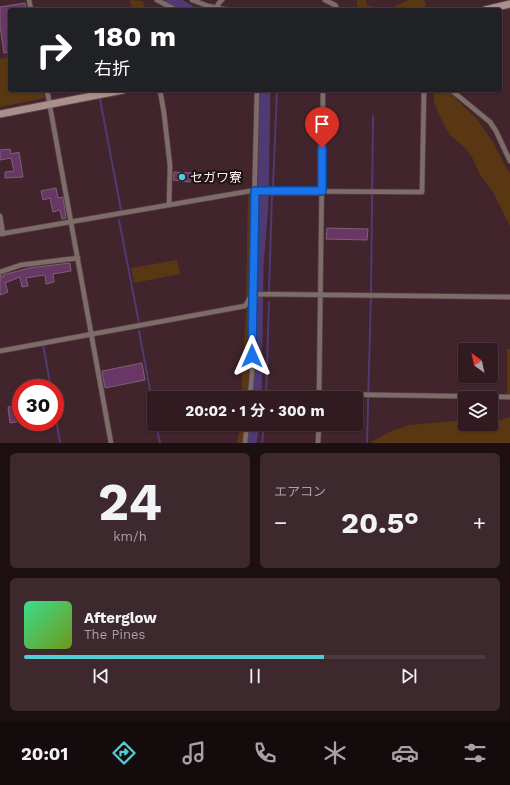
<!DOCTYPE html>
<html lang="ja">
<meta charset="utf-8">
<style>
:root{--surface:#311b21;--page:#3d282e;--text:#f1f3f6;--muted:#a8a1a5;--line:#4c393f;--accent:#52ccd6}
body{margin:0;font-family:"Work Sans","Noto Sans JP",sans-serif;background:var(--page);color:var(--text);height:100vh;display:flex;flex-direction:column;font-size:15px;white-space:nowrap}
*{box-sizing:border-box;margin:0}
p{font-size:13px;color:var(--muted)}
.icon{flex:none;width:22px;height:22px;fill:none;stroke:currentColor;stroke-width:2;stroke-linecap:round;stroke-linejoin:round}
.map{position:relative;height:443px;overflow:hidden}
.drawer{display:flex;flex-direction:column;gap:10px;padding:10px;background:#1b0f12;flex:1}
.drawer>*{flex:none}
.banner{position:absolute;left:8px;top:8px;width:494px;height:84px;border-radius:4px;box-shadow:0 1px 3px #0004,0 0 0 1px var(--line);background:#202124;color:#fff;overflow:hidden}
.needle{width:26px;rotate:327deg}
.buttons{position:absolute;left:458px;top:343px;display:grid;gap:8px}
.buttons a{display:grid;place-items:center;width:40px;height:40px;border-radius:4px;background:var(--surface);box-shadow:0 1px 3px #0004,0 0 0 1px var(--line);font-size:20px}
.speed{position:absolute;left:12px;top:379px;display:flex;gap:8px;font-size:20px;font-weight:700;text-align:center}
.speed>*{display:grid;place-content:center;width:52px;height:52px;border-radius:50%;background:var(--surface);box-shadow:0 1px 3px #0004,0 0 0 1px var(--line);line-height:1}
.speed .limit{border:6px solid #d22;background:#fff;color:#111}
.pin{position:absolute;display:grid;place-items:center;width:34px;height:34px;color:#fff;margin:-41px -17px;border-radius:50% 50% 50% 0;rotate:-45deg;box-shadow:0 0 4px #0007}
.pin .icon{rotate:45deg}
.me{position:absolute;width:44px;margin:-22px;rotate:0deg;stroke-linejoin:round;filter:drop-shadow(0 0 3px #0008)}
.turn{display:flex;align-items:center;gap:14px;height:84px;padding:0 20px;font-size:18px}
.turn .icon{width:52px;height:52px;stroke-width:2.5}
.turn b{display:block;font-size:28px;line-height:34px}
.big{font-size:30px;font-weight:700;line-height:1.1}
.drawer .widget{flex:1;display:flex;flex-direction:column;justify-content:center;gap:6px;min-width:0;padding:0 14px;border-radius:6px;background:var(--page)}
.drawer .dial{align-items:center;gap:0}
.dial b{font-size:52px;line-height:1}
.song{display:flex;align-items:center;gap:12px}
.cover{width:48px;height:48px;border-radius:6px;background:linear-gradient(135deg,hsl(150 70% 55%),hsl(80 70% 35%))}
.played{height:4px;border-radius:2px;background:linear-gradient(90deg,var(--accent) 65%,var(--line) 65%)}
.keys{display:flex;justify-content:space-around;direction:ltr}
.heat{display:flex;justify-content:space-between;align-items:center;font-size:22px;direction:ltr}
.drawer .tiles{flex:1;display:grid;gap:10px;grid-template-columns:1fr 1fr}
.widget:last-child{grid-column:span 2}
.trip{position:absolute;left:147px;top:391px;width:216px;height:40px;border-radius:4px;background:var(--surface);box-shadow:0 1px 3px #0004,0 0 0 1px var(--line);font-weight:700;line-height:40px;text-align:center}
.tabs{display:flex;height:64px;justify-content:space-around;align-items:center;background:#140b0d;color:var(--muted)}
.tabs .icon{width:28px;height:28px}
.tabs .current{color:var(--accent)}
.tabs b{font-size:18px;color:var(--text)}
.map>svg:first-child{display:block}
</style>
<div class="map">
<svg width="510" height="443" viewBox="0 0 510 443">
<rect width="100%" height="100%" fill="#41242c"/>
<path fill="#593712" d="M 130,0 L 143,1 L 145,10 L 132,10 Z
M 357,0 L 366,0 L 367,5 L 379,9 L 391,8 L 408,0 L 424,0 L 426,5 L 421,10 L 360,10 L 357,7 Z
M 10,57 L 10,90 L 43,90 L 45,98 L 0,107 L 0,59 Z
M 435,90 L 447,90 L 477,119 L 492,141 L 510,174 L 510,226 L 493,192 L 480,175 L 472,157 L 466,149 L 450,135 L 443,123 L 434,103 L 434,91 Z
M 248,195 L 253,196 L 251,292 L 244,303 L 246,298 Z
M 177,260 L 180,274 L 134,283 L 131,268 Z
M 249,308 L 250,309 L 248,398 L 241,398 L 246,309 Z
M 507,349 L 510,349 L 510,394 L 507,394 Z
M 510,417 L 510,443 L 370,443 L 389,432 L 410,425 L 464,420 L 465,424 L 491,424 L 491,421 L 497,421 Z
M 240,424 L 245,424 L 243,443 L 237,443 Z"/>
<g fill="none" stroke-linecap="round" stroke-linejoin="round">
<path stroke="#4f3a74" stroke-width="2" d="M 100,99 L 121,210
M 273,186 L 277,90
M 119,220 L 139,323
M 269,291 L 272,195
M 139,331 L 154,411
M 43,345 L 51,388
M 266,398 L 269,302
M 55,414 L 60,443
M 156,424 L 160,443
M 262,443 L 264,424
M 367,443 L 371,291 L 373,116"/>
<path stroke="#4f3a74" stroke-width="11" d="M 171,0 L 189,10
M 256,398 L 258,267 L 263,204 L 265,90
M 251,443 L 254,424"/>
</g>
<path fill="#693765" stroke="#7b6278" d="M 25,3 L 26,10 L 10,10 L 10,52 L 4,53 L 0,26 L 0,7 Z
M 10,149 L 11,154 L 19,152 L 23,177 L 5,178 L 5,172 L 14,171 L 11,158 L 0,160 L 0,150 Z
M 174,172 L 191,173 L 190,182 L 173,180 Z
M 56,188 L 58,198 L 63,197 L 66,218 L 62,219 L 60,210 L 53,212 L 50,198 L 43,200 L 41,191 Z
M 327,228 L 368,229 L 367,240 L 326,239 Z
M 70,263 L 71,271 L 53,274 L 54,282 L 46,284 L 45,275 L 26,278 L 28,286 L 22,287 L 20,277 L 5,283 L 8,292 L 0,295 L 0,276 L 1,275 L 2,278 L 4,277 L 3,275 L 29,268 Z
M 142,363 L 145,380 L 105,388 L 102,371 Z
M 199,391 L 200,398 L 173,398 L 173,396 Z
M 21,405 L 21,421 L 10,423 L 8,407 Z"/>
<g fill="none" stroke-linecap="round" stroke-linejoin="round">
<defs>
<path id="street" d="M 29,0 L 31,10
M 157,0 L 176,10
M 192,0 L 208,6 L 228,10
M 325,0 L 335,5 L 338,10
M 217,8 L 218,4 L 222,0
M 47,90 L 111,443
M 160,90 L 164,113 L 170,166 L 169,205
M 451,90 L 490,122 L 496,131 L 510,161
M 0,216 L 3,234
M 0,234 L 250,191 L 422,192 L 424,90
M 0,272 L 21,265 L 78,258
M 0,351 L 245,306 L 247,303 L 252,294 L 510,297
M 319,394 L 510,397
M 250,398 L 252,372 L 252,294 L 257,90
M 319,398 L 323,90
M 245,443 L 247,424
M 318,443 L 319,424"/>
<path id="secondary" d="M 485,10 L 510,4
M 0,114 L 123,90"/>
</defs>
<use href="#street" stroke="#5c4048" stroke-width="6"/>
<use href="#secondary" stroke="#5c4048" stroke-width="9"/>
<use href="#street" stroke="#7c6d69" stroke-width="4.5"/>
<use href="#secondary" stroke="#a9908a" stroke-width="7"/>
</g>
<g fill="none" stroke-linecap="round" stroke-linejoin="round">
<defs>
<path id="route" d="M 252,356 L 255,191 L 322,191 L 322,148"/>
</defs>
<use href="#route" stroke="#114b97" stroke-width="10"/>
<use href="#route" stroke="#1a73e8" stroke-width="7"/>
</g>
<circle fill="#52ccd6" stroke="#1f1215" stroke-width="1.5" cx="182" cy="177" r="4"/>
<g text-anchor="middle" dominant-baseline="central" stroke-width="4" stroke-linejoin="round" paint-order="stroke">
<g font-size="13" fill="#ffeef2" stroke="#1f1215" text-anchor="start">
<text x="190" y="177">セガワ寮</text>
</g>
</g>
</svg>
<div class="buttons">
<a><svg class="needle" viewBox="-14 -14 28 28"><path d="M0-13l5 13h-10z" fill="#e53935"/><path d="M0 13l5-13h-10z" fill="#a8a1a5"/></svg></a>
<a><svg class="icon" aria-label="layers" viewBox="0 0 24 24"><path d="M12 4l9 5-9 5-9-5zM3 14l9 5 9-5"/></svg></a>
</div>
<div class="speed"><div class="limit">30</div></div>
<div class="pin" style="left:322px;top:148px;background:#d93025"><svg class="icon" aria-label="arrive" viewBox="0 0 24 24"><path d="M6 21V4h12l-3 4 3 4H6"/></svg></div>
<svg class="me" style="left:252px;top:356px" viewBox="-20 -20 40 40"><path d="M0-17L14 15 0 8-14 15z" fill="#1a73e8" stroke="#fff" stroke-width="4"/></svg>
<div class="trip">20:02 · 1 分 · 300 m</div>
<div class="banner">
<div class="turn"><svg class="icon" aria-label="right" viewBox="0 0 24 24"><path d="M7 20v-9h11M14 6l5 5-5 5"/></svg><div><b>180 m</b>右折</div></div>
</div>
</div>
<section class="drawer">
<div class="tiles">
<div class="widget dial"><b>24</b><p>km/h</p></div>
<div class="widget"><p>エアコン</p>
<div class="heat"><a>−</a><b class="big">20.5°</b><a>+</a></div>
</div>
<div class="widget">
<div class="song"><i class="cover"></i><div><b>Afterglow</b><p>The Pines</p></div></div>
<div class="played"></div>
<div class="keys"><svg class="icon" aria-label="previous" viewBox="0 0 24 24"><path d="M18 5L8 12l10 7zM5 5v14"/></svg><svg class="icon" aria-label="pause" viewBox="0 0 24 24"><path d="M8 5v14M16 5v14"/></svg><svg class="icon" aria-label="next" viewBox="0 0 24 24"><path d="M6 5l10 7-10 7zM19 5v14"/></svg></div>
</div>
</div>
</section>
<nav class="tabs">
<b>20:01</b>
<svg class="icon current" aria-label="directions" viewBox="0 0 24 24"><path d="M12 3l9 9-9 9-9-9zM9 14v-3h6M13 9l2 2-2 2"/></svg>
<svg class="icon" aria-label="music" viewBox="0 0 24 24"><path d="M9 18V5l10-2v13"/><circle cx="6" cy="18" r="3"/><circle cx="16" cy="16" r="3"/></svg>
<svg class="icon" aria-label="phone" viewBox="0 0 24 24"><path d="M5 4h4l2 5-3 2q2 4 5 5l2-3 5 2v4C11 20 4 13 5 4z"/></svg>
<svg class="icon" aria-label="climate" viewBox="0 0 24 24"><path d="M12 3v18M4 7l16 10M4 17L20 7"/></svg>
<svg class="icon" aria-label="car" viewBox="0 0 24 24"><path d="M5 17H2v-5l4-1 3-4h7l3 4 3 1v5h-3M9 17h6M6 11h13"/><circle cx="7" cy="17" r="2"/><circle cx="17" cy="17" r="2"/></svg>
<svg class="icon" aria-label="filters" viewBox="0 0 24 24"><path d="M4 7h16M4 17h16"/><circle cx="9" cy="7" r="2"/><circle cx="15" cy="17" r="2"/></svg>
</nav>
